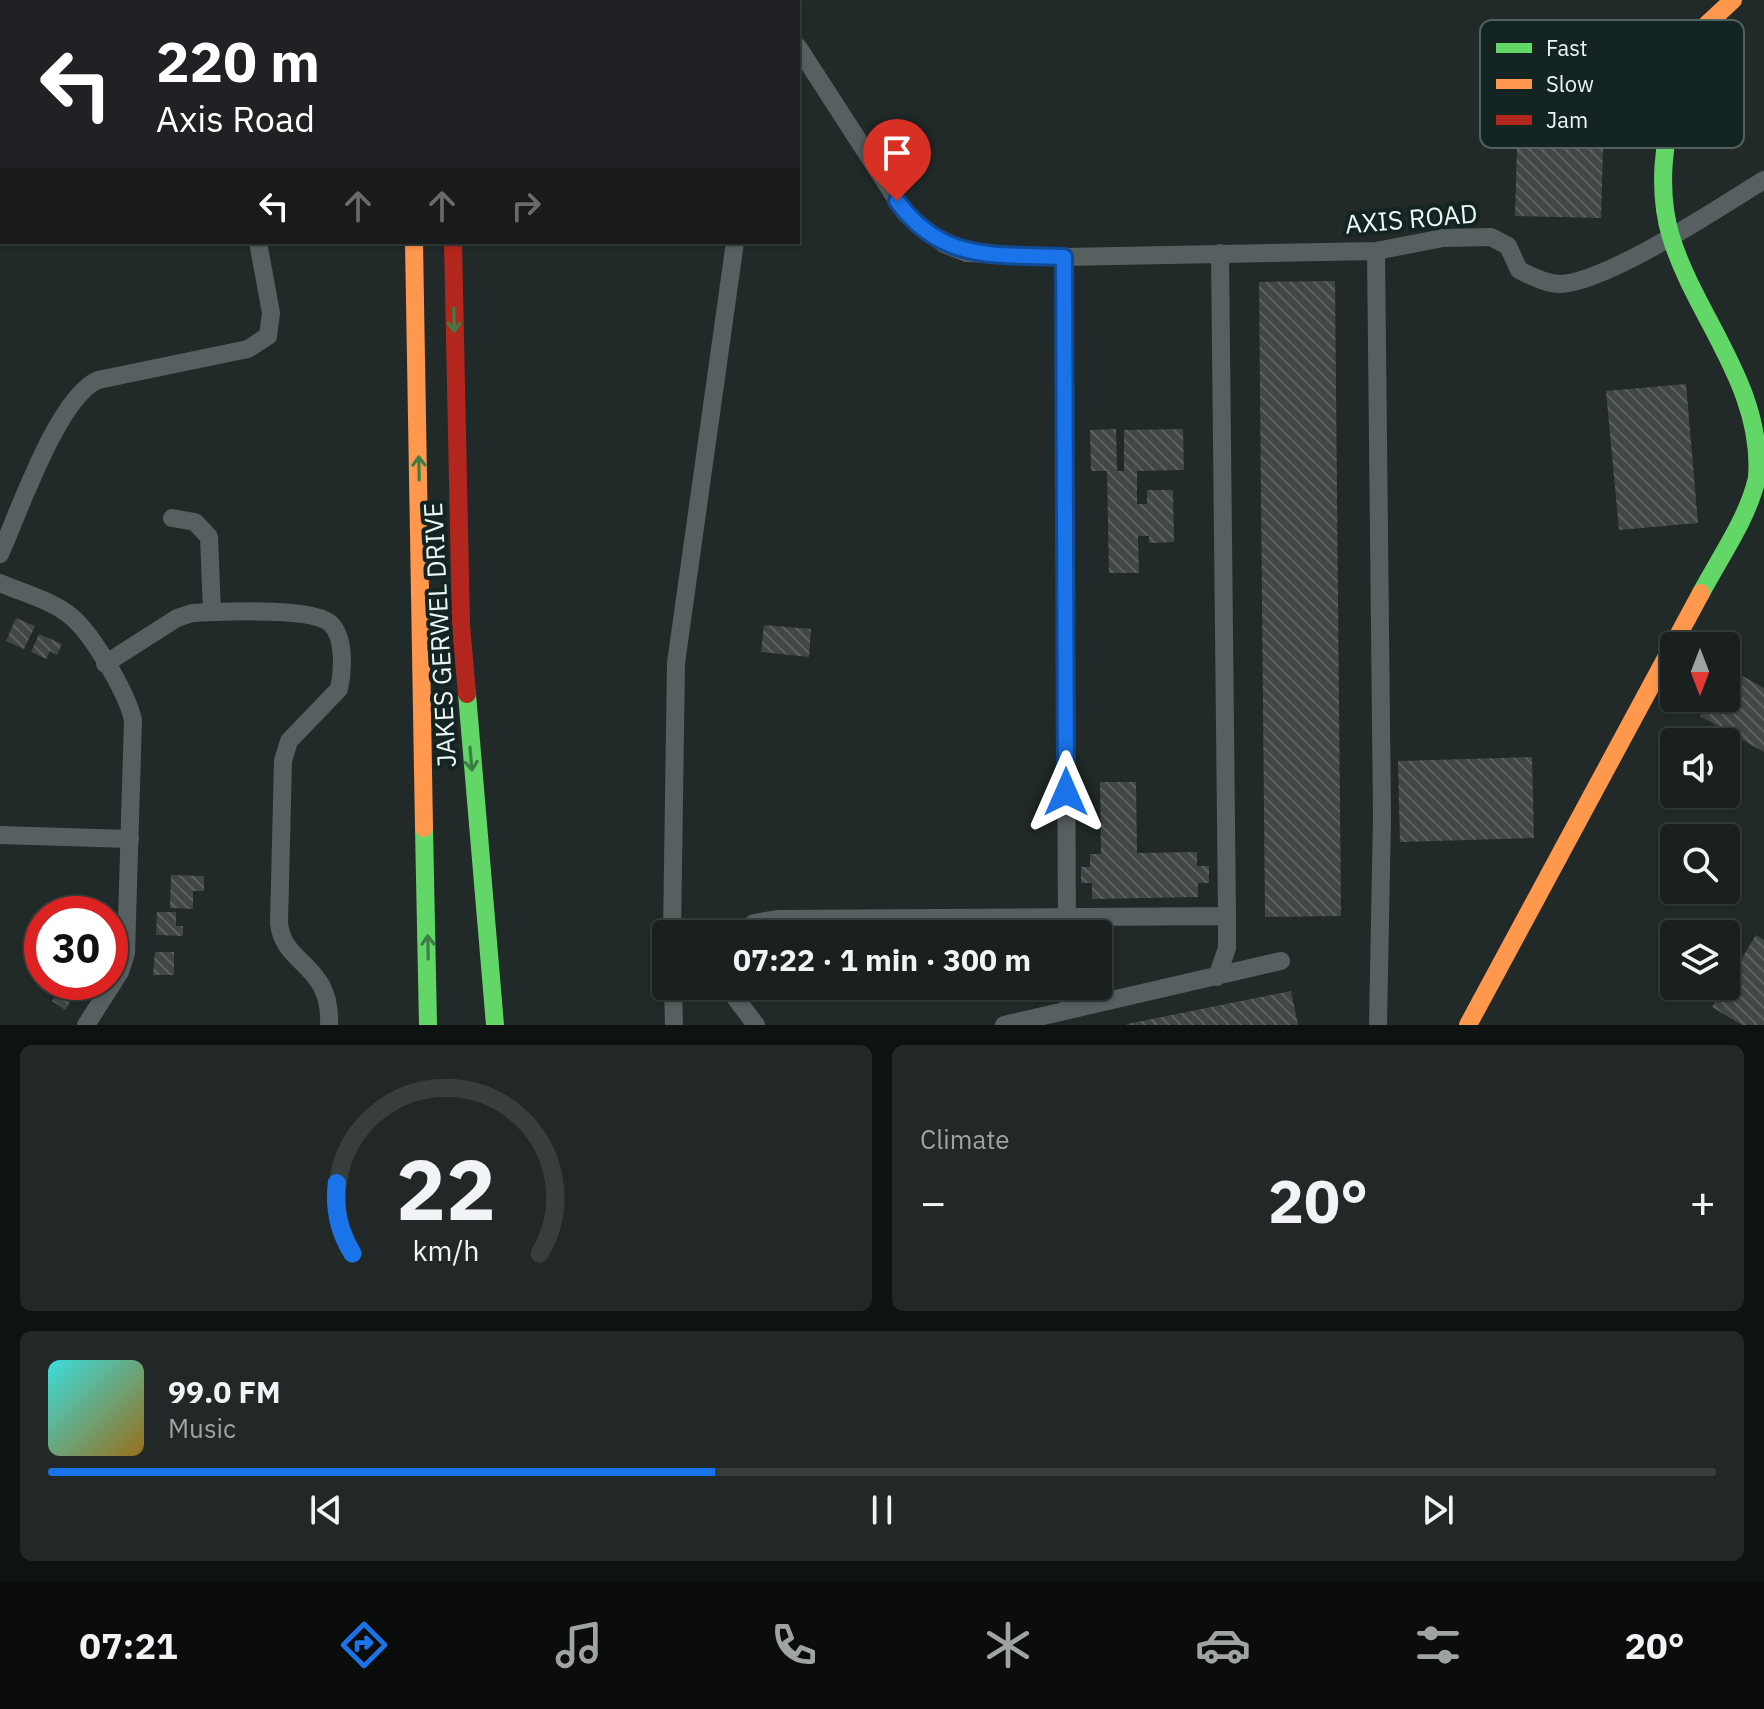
<!DOCTYPE html>
<meta charset="utf-8">
<style>
:root{--surface:#19201f;--page:#222828;--text:#f1f3f6;--muted:#9fa3a4;--line:#373e3d;--accent:#1a73e8}
body{margin:0;font-family:"IBM Plex Sans",sans-serif;background:var(--page);color:var(--text);height:100vh;display:flex;flex-direction:column;font-size:30px;white-space:nowrap}
*{box-sizing:border-box;margin:0}
p{font-size:26px;color:var(--muted)}
.icon{flex:none;width:44px;height:44px;fill:none;stroke:currentColor;stroke-width:2;stroke-linecap:round;stroke-linejoin:round}
.map{position:relative;height:1025px;overflow:hidden}
.side{display:flex;flex-direction:column;gap:20px;padding:20px;background:#0e1211;flex:1}
.side>*{flex:none}
.banner{position:absolute;left:0px;top:0px;width:800px;height:244px;box-shadow:0 2px 6px #0004,0 0 0 2px var(--line);background:#202124;color:#fff;overflow:hidden}
.needle{width:52px;rotate:180deg}
.buttons{position:absolute;left:1660px;top:632px;display:grid;gap:16px}
.buttons a{display:grid;place-items:center;width:80px;height:80px;border-radius:8px;background:var(--surface);box-shadow:0 2px 6px #0004,0 0 0 2px var(--line);font-size:40px}
.speed{position:absolute;left:24px;top:896px;display:flex;gap:16px;font-size:40px;font-weight:700;text-align:center}
.speed>*{display:grid;place-content:center;width:104px;height:104px;border-radius:50%;background:var(--surface);box-shadow:0 2px 6px #0004,0 0 0 2px var(--line);line-height:1}
.speed .limit{border:12px solid #d22;background:#fff;color:#111}
.pin{position:absolute;display:grid;place-items:center;width:68px;height:68px;color:#fff;margin:-82px -34px;border-radius:50% 50% 50% 0;rotate:-45deg;box-shadow:0 0 8px #0007}
.pin .icon{rotate:45deg}
.me{position:absolute;width:88px;margin:-44px;rotate:0deg;stroke-linejoin:round;filter:drop-shadow(0 0 6px #0008)}
.turn{display:flex;align-items:center;gap:28px;height:168px;padding:0 24px;font-size:36px}
.turn .icon{width:104px;height:104px;stroke-width:2.5}
.turn b{display:block;font-size:56px;line-height:68px}
.lanes{display:flex;align-items:center;height:76px;padding:0 24px;background:#0003;justify-content:center;gap:40px;direction:ltr}
.lanes .off{opacity:.35}
.big{font-size:60px;font-weight:800;line-height:1.1}
.side .widget{flex:1;display:flex;flex-direction:column;justify-content:center;gap:12px;min-width:0;padding:0 28px;border-radius:12px;background:var(--page)}
.side .dial{align-items:center;gap:0}
.dial svg{height:208px;overflow:visible;fill:none;stroke:var(--line);stroke-width:7;stroke-linecap:round;text-anchor:middle}
.dial text{fill:var(--text);stroke:none}
.song{display:flex;align-items:center;gap:24px}
.cover{width:96px;height:96px;border-radius:12px;background:linear-gradient(135deg,hsl(180 70% 55%),hsl(40 70% 35%))}
.played{height:8px;border-radius:4px;background:linear-gradient(90deg,var(--accent) 40%,var(--line) 40%)}
.keys{display:flex;justify-content:space-around;direction:ltr}
.heat{display:flex;justify-content:space-between;align-items:center;font-size:44px;direction:ltr}
.side .tiles{flex:1;display:grid;gap:20px;grid-template-columns:1fr 1fr}
.widget:last-child{grid-column:span 2}
.trip{position:absolute;left:652px;top:920px;width:460px;height:80px;border-radius:8px;background:var(--surface);box-shadow:0 2px 6px #0004,0 0 0 2px var(--line);font-weight:800;line-height:80px;text-align:center}
.tab-bar{display:flex;height:128px;justify-content:space-around;align-items:center;background:#0a0d0c;color:var(--muted)}
.tab-bar .icon{width:56px;height:56px}
.tab-bar .current{color:var(--accent)}
.tab-bar b{font-size:36px;color:var(--text)}
.map>svg:first-child{display:block}
</style>
<div class="map">
<svg width="1764" height="1025" viewBox="0 0 1764 1025">
<defs>
<pattern id="building-back-hatch" width="6" height="6" patternUnits="userSpaceOnUse" patternTransform="scale(2)"><rect width="6" height="6" fill="#414745"/><path d="M-1 5l2 2M0 0l6 6M5-1l2 2" fill="none" stroke="#5d6260"/></pattern>
</defs>
<rect width="100%" height="100%" fill="#212a29"/>
<path fill="url(#building-back-hatch)" d="M 1519,75 L 1605,77 L 1601,218 L 1515,216 Z
M 1335,281 L 1341,916 L 1265,917 L 1259,282 Z
M 1686,384 L 1698,523 L 1619,530 L 1606,391 Z
M 1116,429 L 1117,471 L 1124,471 L 1124,430 L 1183,429 L 1184,470 L 1137,471 L 1137,504 L 1147,504 L 1147,490 L 1173,490 L 1174,542 L 1149,543 L 1149,536 L 1138,536 L 1139,573 L 1109,573 L 1107,471 L 1091,471 L 1090,430 Z
M 16,618 L 35,626 L 24,649 L 6,641 Z
M 764,625 L 811,629 L 809,657 L 761,652 Z
M 39,634 L 62,644 L 57,655 L 50,651 L 46,659 L 31,652 Z
M 1726,667 L 1764,688 L 1764,752 L 1700,716 L 1710,698 L 1726,698 Z
M 1532,757 L 1534,838 L 1400,842 L 1398,761 Z
M 1674,766 L 1674,785 L 1668,782 Z
M 1100,782 L 1136,782 L 1137,853 L 1197,852 L 1197,866 L 1209,866 L 1209,883 L 1198,883 L 1198,897 L 1092,899 L 1092,883 L 1081,883 L 1081,867 L 1090,867 L 1090,854 L 1101,854 Z
M 171,875 L 204,876 L 204,891 L 193,891 L 193,909 L 170,908 Z
M 157,912 L 176,912 L 176,926 L 183,926 L 183,936 L 156,935 Z
M 1756,935 L 1764,940 L 1764,1025 L 1742,1025 L 1712,1007 Z
M 155,952 L 174,952 L 174,975 L 153,975 Z
M 54,982 L 83,982 L 65,1010 L 52,1001 L 61,986 Z
M 1291,991 L 1298,1025 L 1127,1025 L 1127,1024 Z"/>
<g fill="none" stroke-linecap="round" stroke-linejoin="round">
<path stroke="#576061" stroke-width="18" d="M 144,0 L 144,2
M 331,0 L 331,2
M 769,0 L 770,2
M 798,47 L 906,214 L 944,244 L 967,253 L 1064,257 L 1376,251 L 1443,238 L 1491,237 L 1508,246 L 1519,270 C 1531,276 1547,284 1560,284 C 1608,282 1720,207 1764,180
M 0,226 L 2,226
M 1376,251 L 1382,817 L 1378,1025
M 1064,257 L 1067,934
M 172,518 L 195,522 L 209,537 L 212,612
M 0,554 C 19,512 58,397 98,380 L 248,349 L 268,336 L 271,313 L 258,242
M 0,583 C 23,593 54,601 73,618 C 94,637 127,693 133,720 L 126,953 L 120,972 L 86,1025
M 105,664 L 177,618 L 192,613 C 220,612 313,606 331,624 C 345,638 343,671 339,689 L 289,741 L 283,761 L 279,923 C 283,966 332,963 329,1025
M 0,835 L 130,839
M 672,934 L 676,663 L 735,242
M 739,934 L 754,923 L 777,919 L 1227,916
M 1217,977 L 1227,948 L 1227,916 L 1220,253
M 673,986 L 674,1025
M 734,986 L 734,996 L 756,1025
M 1068,986 L 1069,1007
M 1004,1025 L 1281,961"/>
<path stroke="#63d668" stroke-width="18" d="M 409,0 L 409,2
M 1678,93 C 1663,138 1657,191 1671,237 C 1696,318 1764,387 1757,478 C 1748,518 1720,557 1701,593
M 0,161 L 2,160
M 467,694 L 495,1025
M 424,828 L 428,1025"/>
<path stroke="#ff974d" stroke-width="18" d="M 448,0 L 448,2
M 1678,93 L 1704,27 L 1733,0
M 0,199 L 2,198
M 414,242 L 424,828
M 1468,1025 L 1701,593"/>
<path stroke="#b3261e" stroke-width="18" d="M 453,242 L 461,625 L 467,694"/>
</g>
<defs><path id="oneway-shaft" d="M-6 0H5M1.5-3L5.5 0L1.5 3" fill="none" stroke-width="1.6" stroke-linecap="round" stroke-linejoin="round" transform="scale(2)"/></defs>
<g stroke="#3b7d45">
<use href="#oneway-shaft" transform="translate(454 320) rotate(89)"/>
<use href="#oneway-shaft" transform="translate(419 468) rotate(-91)"/>
<use href="#oneway-shaft" transform="translate(471 759) rotate(85)"/>
<use href="#oneway-shaft" transform="translate(428 947) rotate(-91)"/>
</g>
<g fill="none" stroke-linecap="round" stroke-linejoin="round">
<defs>
<path id="route" d="M 897,201 C 942,263 995,254 1064,257 L 1066,792"/>
</defs>
<use href="#route" stroke="#114b97" stroke-width="20"/>
<use href="#route" stroke="#1a73e8" stroke-width="14"/>
</g>
<g text-anchor="middle" dominant-baseline="central" stroke-width="8" stroke-linejoin="round" paint-order="stroke">
<g font-size="26" fill="#ecf7f5" stroke="#132422">
<text transform="translate(1411 218) rotate(-5)">AXIS ROAD</text>
<text transform="translate(439 635) rotate(-93)">JAKES GERWEL DRIVE</text>
</g>
</g>
<rect x="1480" y="20" width="264" height="128" rx="12" fill="#132422" stroke="#546361" stroke-width="2"/>
<rect x="1496" y="43" width="36" height="10" fill="#63d668"/>
<rect x="1496" y="79" width="36" height="10" fill="#ff974d"/>
<rect x="1496" y="115" width="36" height="10" fill="#b3261e"/>
<g font-size="22" fill="#ecf7f5">
<text x="1546" y="56">Fast</text>
<text x="1546" y="92">Slow</text>
<text x="1546" y="128">Jam</text>
</g>
</svg>
<div class="buttons">
<a><svg class="needle" viewBox="-14 -14 28 28"><path d="M0-13l5 13h-10z" fill="#e53935"/><path d="M0 13l5-13h-10z" fill="#9fa3a4"/></svg></a>
<a><svg class="icon" aria-label="sound" viewBox="0 0 24 24"><path d="M4 9h4l5-4v14l-5-4H4zM17 9q2 3 0 6"/></svg></a>
<a><svg class="icon" aria-label="search" viewBox="0 0 24 24"><circle cx="10" cy="10" r="6"/><path d="M15 15l6 6"/></svg></a>
<a><svg class="icon" aria-label="layers" viewBox="0 0 24 24"><path d="M12 4l9 5-9 5-9-5zM3 14l9 5 9-5"/></svg></a>
</div>
<div class="speed"><div class="limit">30</div></div>
<div class="pin" style="left:897px;top:201px;background:#d93025"><svg class="icon" aria-label="arrive" viewBox="0 0 24 24"><path d="M6 21V4h12l-3 4 3 4H6"/></svg></div>
<svg class="me" style="left:1066px;top:792px" viewBox="-20 -20 40 40"><path d="M0-17L14 15 0 8-14 15z" fill="#1a73e8" stroke="#fff" stroke-width="4"/></svg>
<div class="trip">07:22 · 1 min · 300 m</div>
<div class="banner">
<div class="turn"><svg class="icon" aria-label="left" viewBox="0 0 24 24"><path d="M17 20v-9H6M10 6l-5 5 5 5"/></svg><div><b>220 m</b>Axis Road</div></div>
<div class="lanes"><svg class="icon" aria-label="left" viewBox="0 0 24 24"><path d="M17 20v-9H6M10 6l-5 5 5 5"/></svg><svg class="icon off" aria-label="ahead" viewBox="0 0 24 24"><path d="M12 20V5M6 11l6-6 6 6"/></svg><svg class="icon off" aria-label="ahead" viewBox="0 0 24 24"><path d="M12 20V5M6 11l6-6 6 6"/></svg><svg class="icon off" aria-label="right" viewBox="0 0 24 24"><path d="M7 20v-9h11M14 6l5 5-5 5"/></svg></div>
</div>
</div>
<section class="side">
<div class="tiles">
<div class="widget dial"><svg viewBox="0 0 100 80">
<path d="M14 69A42 42 0 1 1 86 69"/>
<path d="M14 69A42 42 0 0 1 8 42" stroke="#1a73e8"/>
<text x="50" y="56" font-size="32" font-weight="700">22</text>
<text x="50" y="72" font-size="11">km/h</text>
</svg></div>
<div class="widget"><p>Climate</p>
<div class="heat"><a>−</a><b class="big">20°</b><a>+</a></div>
</div>
<div class="widget">
<div class="song"><i class="cover"></i><div><b>99.0 FM</b><p>Music</p></div></div>
<div class="played"></div>
<div class="keys"><svg class="icon" aria-label="previous" viewBox="0 0 24 24"><path d="M18 5L8 12l10 7zM5 5v14"/></svg><svg class="icon" aria-label="pause" viewBox="0 0 24 24"><path d="M8 5v14M16 5v14"/></svg><svg class="icon" aria-label="next" viewBox="0 0 24 24"><path d="M6 5l10 7-10 7zM19 5v14"/></svg></div>
</div>
</div>
</section>
<nav class="tab-bar">
<b>07:21</b>
<svg class="icon current" aria-label="directions" viewBox="0 0 24 24"><path d="M12 3l9 9-9 9-9-9zM9 14v-3h6M13 9l2 2-2 2"/></svg>
<svg class="icon" aria-label="music" viewBox="0 0 24 24"><path d="M9 18V5l10-2v13"/><circle cx="6" cy="18" r="3"/><circle cx="16" cy="16" r="3"/></svg>
<svg class="icon" aria-label="phone" viewBox="0 0 24 24"><path d="M5 4h4l2 5-3 2q2 4 5 5l2-3 5 2v4C11 20 4 13 5 4z"/></svg>
<svg class="icon" aria-label="climate" viewBox="0 0 24 24"><path d="M12 3v18M4 7l16 10M4 17L20 7"/></svg>
<svg class="icon" aria-label="car" viewBox="0 0 24 24"><path d="M5 17H2v-5l4-1 3-4h7l3 4 3 1v5h-3M9 17h6M6 11h13"/><circle cx="7" cy="17" r="2"/><circle cx="17" cy="17" r="2"/></svg>
<svg class="icon" aria-label="filters" viewBox="0 0 24 24"><path d="M4 7h16M4 17h16"/><circle cx="9" cy="7" r="2"/><circle cx="15" cy="17" r="2"/></svg>
<b>20°</b>
</nav>
